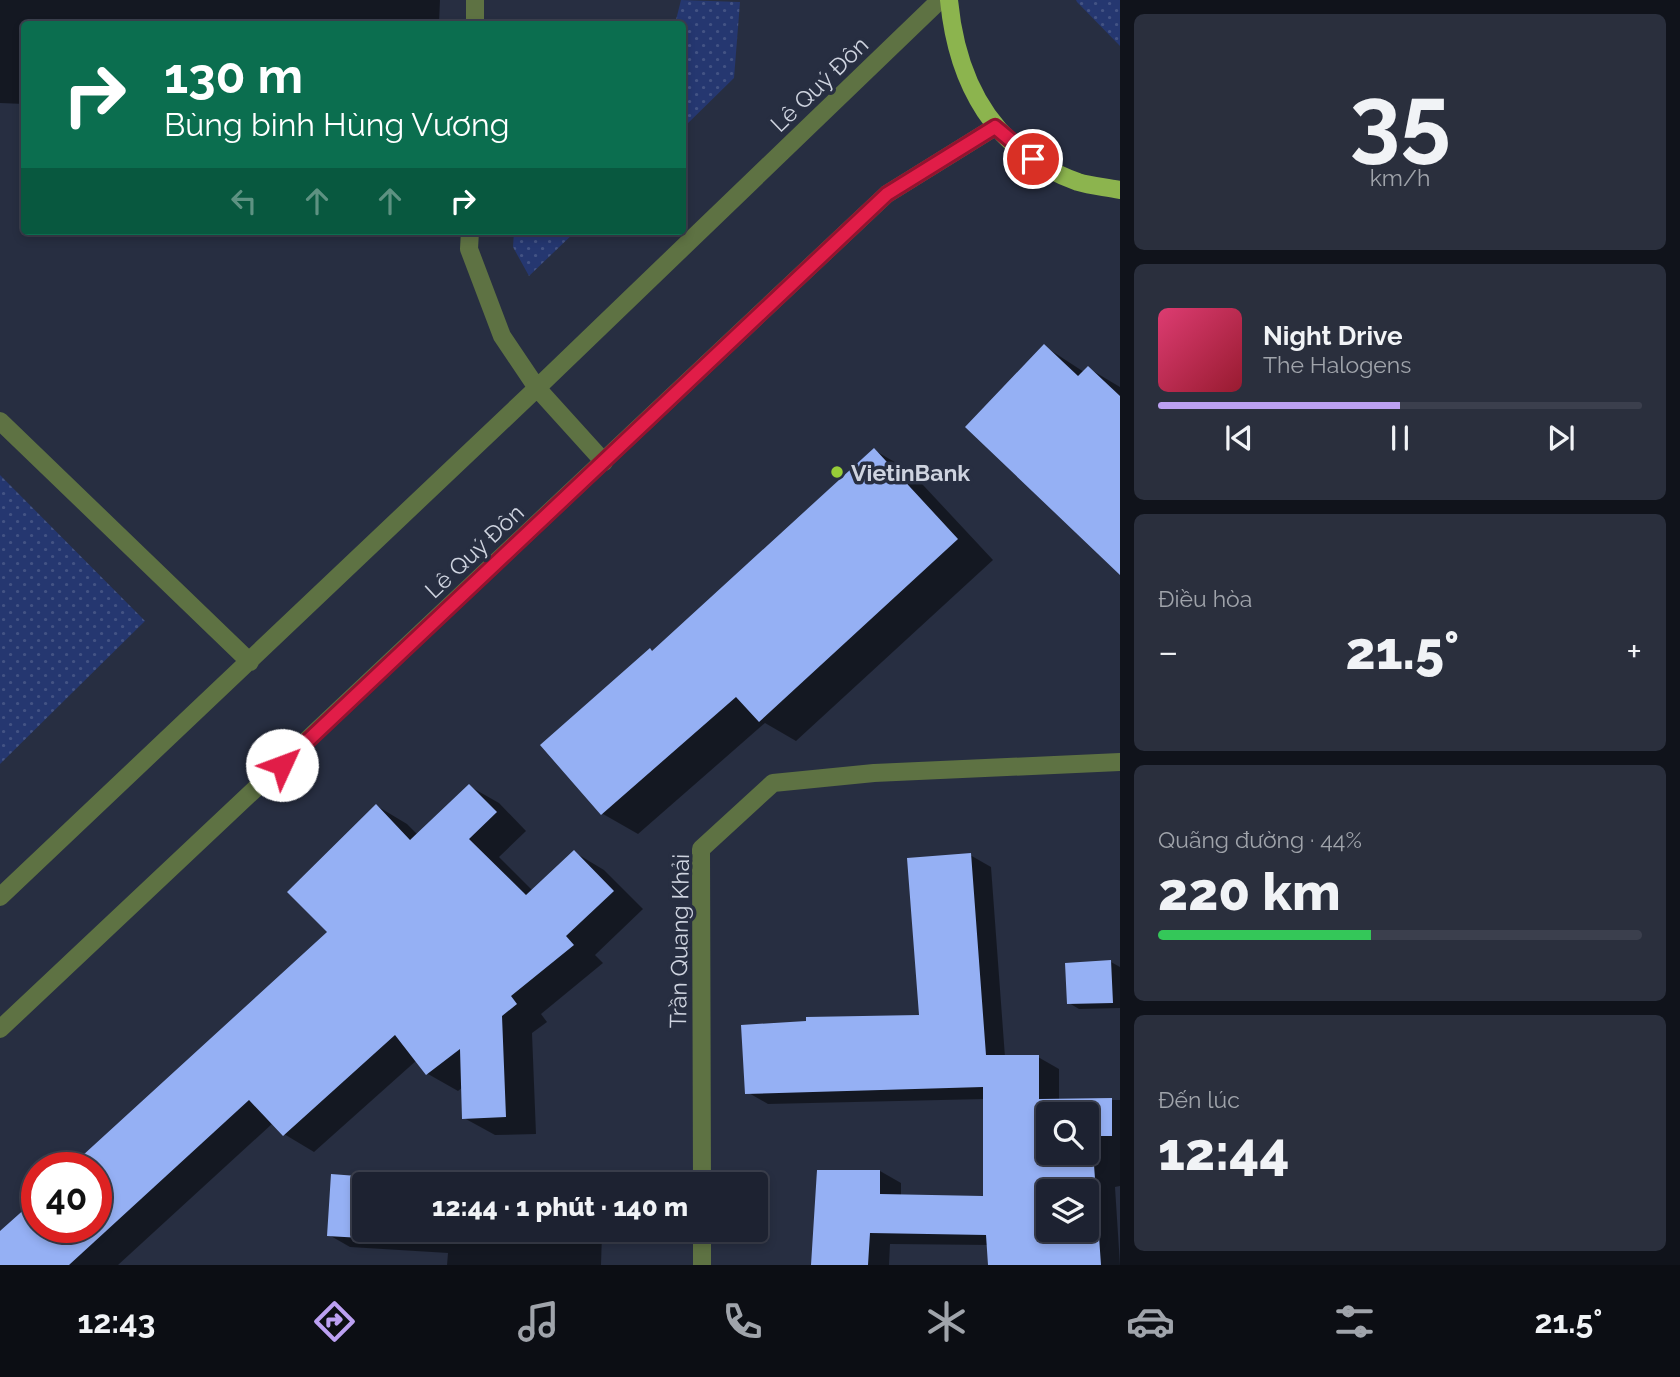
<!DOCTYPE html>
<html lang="vi">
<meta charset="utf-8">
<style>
:root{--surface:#1d2231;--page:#2a2f3d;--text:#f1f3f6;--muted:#a0a4ab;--line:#3b3f4d;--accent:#bca0f2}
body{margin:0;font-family:Raleway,sans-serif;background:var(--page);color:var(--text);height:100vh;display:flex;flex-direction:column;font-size:26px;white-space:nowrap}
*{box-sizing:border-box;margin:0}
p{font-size:23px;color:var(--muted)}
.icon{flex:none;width:38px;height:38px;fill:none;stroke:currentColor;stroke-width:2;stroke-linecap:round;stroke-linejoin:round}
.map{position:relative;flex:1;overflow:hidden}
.sheet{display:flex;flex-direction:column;gap:14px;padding:14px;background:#10131b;width:560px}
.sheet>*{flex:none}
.banner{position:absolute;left:21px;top:21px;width:665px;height:214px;border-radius:7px;box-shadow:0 4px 10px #0003,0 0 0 2px var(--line);background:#0b6e4f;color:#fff;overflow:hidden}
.buttons{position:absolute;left:1036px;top:1102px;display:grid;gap:14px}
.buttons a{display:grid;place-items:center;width:63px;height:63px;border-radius:7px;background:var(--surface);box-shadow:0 4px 10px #0003,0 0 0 2px var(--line);font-size:35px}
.speed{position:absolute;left:21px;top:1152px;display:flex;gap:14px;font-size:35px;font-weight:700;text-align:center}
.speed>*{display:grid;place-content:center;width:91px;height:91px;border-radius:50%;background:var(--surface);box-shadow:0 4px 10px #0003,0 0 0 2px var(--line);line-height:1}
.speed .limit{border:10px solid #d22;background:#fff;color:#111}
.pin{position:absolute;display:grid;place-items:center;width:60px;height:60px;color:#fff;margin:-30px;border:4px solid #fff;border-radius:50%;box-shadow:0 2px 7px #0007}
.me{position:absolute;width:77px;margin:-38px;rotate:47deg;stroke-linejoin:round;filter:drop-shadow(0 0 5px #0008)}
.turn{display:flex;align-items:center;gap:24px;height:147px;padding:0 28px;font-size:32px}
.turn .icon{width:91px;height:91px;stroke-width:2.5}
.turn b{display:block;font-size:49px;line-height:60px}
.lanes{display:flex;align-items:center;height:66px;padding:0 28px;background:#0003;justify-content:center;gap:35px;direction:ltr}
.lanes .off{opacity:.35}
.big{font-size:52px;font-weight:800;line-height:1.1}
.sheet .widget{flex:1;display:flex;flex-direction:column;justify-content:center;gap:10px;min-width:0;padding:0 24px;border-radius:10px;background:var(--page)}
.sheet .dial{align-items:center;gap:0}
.dial b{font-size:91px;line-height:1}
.song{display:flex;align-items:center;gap:21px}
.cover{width:84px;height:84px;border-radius:10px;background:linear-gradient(135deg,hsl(340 70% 55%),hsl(350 70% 35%))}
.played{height:7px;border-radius:4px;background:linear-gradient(90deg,var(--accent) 50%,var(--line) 50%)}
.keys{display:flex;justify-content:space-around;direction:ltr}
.heat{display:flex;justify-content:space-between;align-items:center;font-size:38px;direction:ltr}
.charge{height:10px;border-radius:5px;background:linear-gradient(90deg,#34c759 44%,var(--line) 0)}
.trip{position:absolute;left:352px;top:1172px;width:416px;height:70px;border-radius:7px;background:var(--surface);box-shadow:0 4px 10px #0003,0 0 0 2px var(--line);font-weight:800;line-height:70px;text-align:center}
.tab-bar{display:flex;height:112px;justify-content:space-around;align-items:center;background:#0c0e14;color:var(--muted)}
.tab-bar .icon{width:49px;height:49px}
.tab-bar .selected{color:var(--accent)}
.tab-bar b{font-size:32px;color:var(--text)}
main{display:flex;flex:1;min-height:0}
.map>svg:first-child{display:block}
</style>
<main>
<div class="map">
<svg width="1120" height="1265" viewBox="0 0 1120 1265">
<defs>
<pattern id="grass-dots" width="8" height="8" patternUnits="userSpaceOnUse" patternTransform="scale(1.75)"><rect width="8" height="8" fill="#253770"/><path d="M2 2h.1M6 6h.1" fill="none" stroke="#435384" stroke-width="1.8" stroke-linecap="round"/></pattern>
</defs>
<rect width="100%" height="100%" fill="#272e41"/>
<path fill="url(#grass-dots)" d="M 681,0 L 740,2 L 734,78 L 683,128 L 682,24 L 675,24 Z
M 1076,0 L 1120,0 L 1120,46 L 1077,2 Z
M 514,231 L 576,231 L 529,276 L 513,247 Z
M 0,475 L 145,621 L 0,764 Z"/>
<path fill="#0007" fill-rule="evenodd" d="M 0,0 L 440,0 L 439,24 L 24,24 L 24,104 L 0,103 Z
M 1044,346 L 1084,372 L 1088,368 L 1120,387 L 1120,569 Z
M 874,450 L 910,471 L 993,560 L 796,741 L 765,723 L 638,834 L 603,814 L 542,745 L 653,652 Z
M 469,786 L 499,803 L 526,831 L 499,857 L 533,891 L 574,852 L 604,870 L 643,909 L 595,955 L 603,963 L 541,1014 L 547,1022 L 532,1033 L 536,1134 L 495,1135 L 464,1118 L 463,1087 L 458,1091 L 428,1074 L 417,1060 L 314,1152 L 284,1134 L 273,1123 L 118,1265 L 0,1265 L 0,1234 L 37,1227 L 96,1227 L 96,1167 L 73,1167 L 329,932 L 377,806 L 407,824 L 418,835 Z
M 970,855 L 991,867 L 1005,1057 L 1038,1057 L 1059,1069 L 1059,1100 L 1120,1100 L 1120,1186 L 1115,1187 L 1120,1265 L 990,1265 L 989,1245 L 890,1244 L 889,1265 L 813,1265 L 880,1171 L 901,1183 L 901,1196 L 985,1198 L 985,1099 L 768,1104 L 747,1092 L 921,1016 ZM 1048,1115 L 1087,1115 L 1087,1153 L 1048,1153 ZM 1048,1192 L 1087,1192 L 1087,1230 L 1048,1230 Z
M 1111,962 L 1120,967 L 1120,1008 L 1079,1009 L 1069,1003 Z
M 332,1176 L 437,1185 L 364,1185 L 364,1230 L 596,1230 L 602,1234 L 601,1265 L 447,1265 L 448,1253 L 350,1247 L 329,1235 Z"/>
<path fill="#95b0f4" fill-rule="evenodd" d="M 1044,344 L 1078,376 L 1088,366 L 1120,396 L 1120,575 L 965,427 Z
M 874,448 L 958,539 L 759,722 L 736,697 L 601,815 L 540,745 L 650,648 L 652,651 Z
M 469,784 L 497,812 L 469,839 L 526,895 L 574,850 L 614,891 L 566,936 L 574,945 L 511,996 L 517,1004 L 502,1016 L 506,1117 L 462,1119 L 460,1049 L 426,1075 L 395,1035 L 283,1136 L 249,1100 L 69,1265 L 0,1265 L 0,1231 L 37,1198 L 37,1227 L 96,1227 L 96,1167 L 70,1167 L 327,932 L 287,892 L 376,804 L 410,840 Z
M 971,853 L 986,1055 L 1039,1055 L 1039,1099 L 1112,1098 L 1112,1136 L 1092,1136 L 1101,1265 L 988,1265 L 986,1235 L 870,1233 L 868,1265 L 811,1265 L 817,1170 L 880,1170 L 880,1194 L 983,1196 L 983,1087 L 745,1094 L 741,1025 L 806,1021 L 806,1017 L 919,1015 L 907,858 ZM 1048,1115 L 1087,1115 L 1087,1153 L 1048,1153 ZM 1048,1192 L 1087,1192 L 1087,1230 L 1048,1230 Z
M 1111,960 L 1113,1003 L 1067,1004 L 1065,963 Z
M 331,1174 L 435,1182 L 435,1185 L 364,1185 L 364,1230 L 432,1230 L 431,1242 L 327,1236 Z"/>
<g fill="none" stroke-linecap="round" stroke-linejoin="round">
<path stroke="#5e7243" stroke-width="18" d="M 475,24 L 475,0
M 470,231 L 469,249 L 502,336 L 537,388 L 604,462
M 0,421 L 250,662
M 0,897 L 537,388 L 940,0
M 0,1029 L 887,194 L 995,127
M 702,1185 L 701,849 L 773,783 L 874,773 L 1120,762
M 702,1230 L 702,1265"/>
<path stroke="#8cb44e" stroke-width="18" d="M 949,0 C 957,84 994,152 1078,182 C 1091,186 1106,187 1120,190"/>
</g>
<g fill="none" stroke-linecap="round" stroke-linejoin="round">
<defs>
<path id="route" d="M 282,765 L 887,194 L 995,127 L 1033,159"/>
</defs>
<use href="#route" stroke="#92132f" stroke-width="18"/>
<use href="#route" stroke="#e11d48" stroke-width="12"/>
</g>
<circle fill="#97cc38" stroke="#272e41" stroke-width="2.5" cx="837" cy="472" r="7"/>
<g text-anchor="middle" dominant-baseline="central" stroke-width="7" stroke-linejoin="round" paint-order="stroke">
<g font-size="23" fill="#ced3df" stroke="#272e41">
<text transform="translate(819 84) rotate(-44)">Lê Quý Đôn</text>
<text transform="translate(474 551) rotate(-43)">Lê Quý Đôn</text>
<text transform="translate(679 941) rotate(-89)">Trần Quang Khải</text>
</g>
<g font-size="23" font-weight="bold" fill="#ced3df" stroke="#272e41" text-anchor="start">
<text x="851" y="472">VietinBank</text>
</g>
</g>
</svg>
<div class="buttons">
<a><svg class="icon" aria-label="search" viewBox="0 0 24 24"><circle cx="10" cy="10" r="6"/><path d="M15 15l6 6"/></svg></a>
<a><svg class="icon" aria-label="layers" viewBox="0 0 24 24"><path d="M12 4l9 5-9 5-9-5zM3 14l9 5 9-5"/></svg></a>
</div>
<div class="speed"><div class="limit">40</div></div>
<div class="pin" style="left:1033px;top:159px;background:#d93025"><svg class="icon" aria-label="arrive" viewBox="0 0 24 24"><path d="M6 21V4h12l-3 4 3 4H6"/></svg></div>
<svg class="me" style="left:282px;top:765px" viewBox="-20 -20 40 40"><circle r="19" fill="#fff"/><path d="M0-13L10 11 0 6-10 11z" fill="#e11d48"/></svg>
<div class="trip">12:44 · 1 phút · 140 m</div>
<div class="banner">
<div class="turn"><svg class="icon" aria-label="right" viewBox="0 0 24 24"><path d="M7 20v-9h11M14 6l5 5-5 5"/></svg><div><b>130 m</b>Bùng binh Hùng Vương</div></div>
<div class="lanes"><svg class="icon off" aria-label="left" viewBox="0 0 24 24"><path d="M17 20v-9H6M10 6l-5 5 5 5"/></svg><svg class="icon off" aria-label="ahead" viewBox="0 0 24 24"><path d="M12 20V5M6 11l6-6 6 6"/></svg><svg class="icon off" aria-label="ahead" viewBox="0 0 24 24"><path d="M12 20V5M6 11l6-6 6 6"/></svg><svg class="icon" aria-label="right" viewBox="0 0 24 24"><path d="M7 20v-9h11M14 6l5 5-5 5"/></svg></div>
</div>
</div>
<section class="sheet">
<div class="widget dial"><b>35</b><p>km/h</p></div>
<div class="widget">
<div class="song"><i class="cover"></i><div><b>Night Drive</b><p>The Halogens</p></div></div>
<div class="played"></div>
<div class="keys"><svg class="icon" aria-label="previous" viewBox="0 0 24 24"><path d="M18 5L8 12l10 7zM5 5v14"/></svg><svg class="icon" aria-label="pause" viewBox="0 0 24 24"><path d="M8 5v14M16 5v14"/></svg><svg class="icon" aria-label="next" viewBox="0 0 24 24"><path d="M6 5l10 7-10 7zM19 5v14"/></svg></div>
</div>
<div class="widget"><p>Điều hòa</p>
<div class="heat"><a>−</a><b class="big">21.5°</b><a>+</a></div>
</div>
<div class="widget"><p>Quãng đường · 44%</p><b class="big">220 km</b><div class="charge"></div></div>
<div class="widget"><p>Đến lúc</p><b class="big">12:44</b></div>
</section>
</main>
<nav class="tab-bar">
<b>12:43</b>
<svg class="icon selected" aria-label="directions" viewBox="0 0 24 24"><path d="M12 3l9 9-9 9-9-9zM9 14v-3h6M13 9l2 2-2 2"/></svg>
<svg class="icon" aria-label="music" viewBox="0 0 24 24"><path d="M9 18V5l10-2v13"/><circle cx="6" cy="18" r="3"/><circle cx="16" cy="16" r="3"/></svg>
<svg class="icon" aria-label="phone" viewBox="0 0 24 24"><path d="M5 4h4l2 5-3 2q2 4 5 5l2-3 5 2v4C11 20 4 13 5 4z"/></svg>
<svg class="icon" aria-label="climate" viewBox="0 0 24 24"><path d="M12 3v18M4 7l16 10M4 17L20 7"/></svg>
<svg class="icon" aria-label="car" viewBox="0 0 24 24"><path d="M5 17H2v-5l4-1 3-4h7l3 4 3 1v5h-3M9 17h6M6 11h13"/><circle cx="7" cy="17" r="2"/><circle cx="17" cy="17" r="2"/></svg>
<svg class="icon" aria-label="filters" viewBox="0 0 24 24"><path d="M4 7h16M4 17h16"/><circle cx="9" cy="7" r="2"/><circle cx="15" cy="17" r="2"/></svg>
<b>21.5°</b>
</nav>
